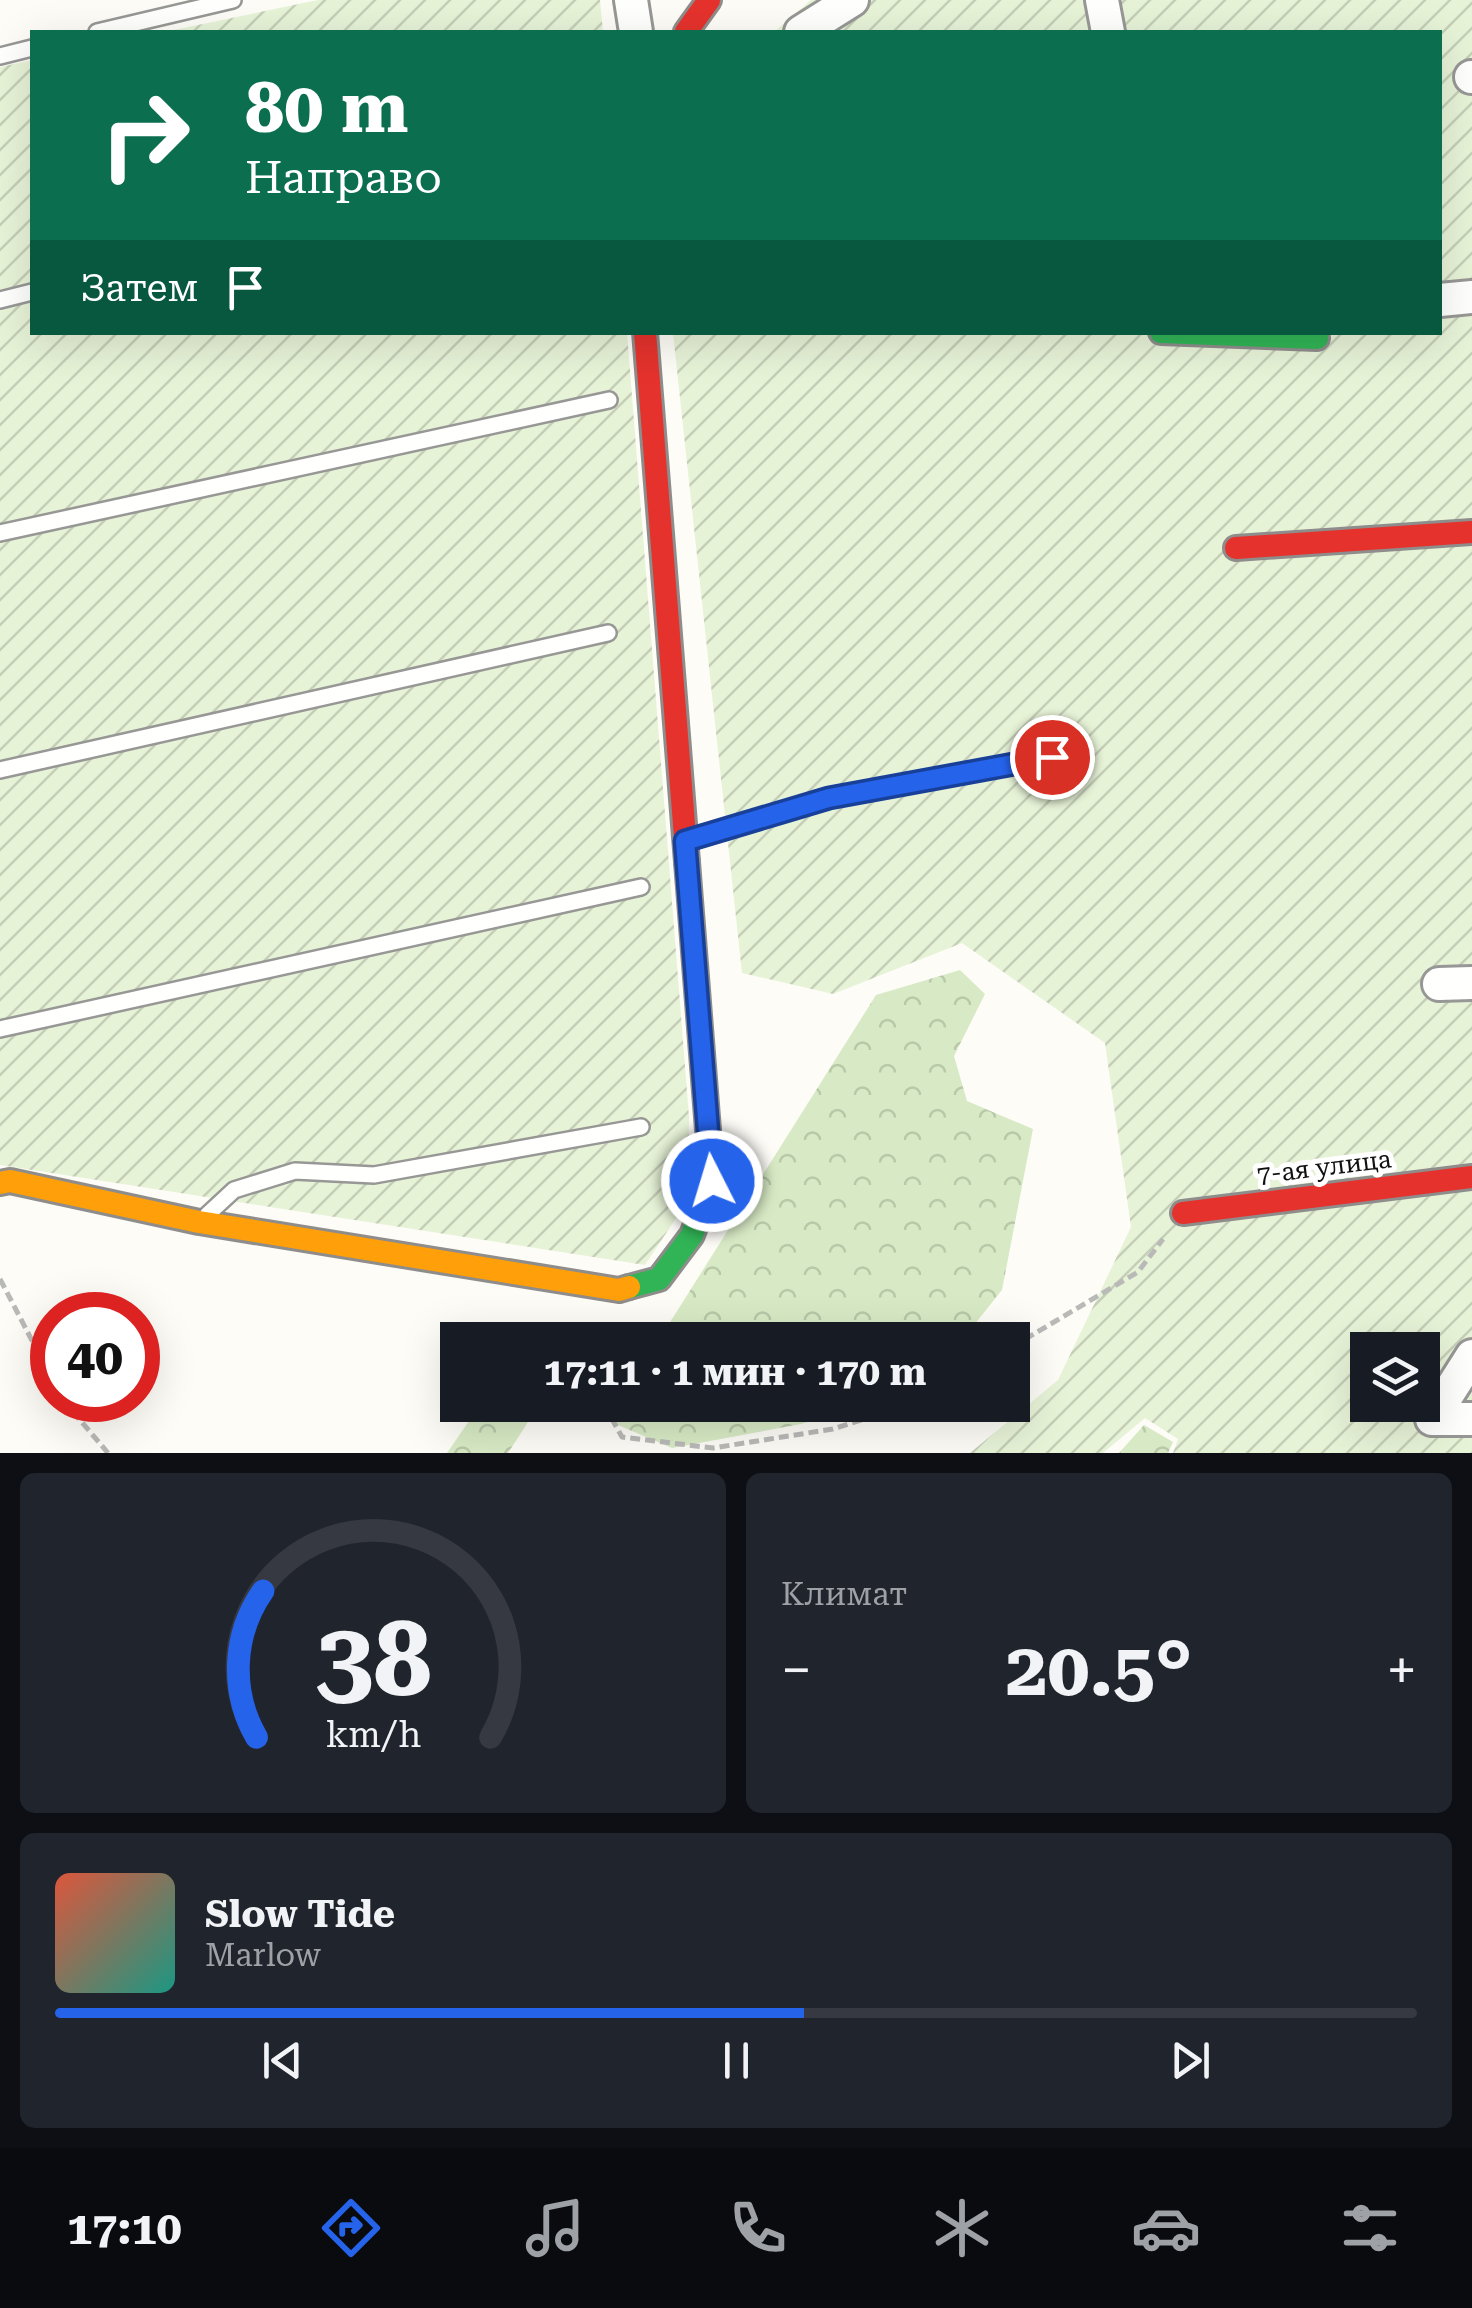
<!DOCTYPE html>
<html lang="ru">
<meta charset="utf-8">
<style>
:root{--surface:#171b24;--page:#20242c;--text:#f1f3f6;--muted:#9ea1a6;--line:#363941;--accent:#2563eb}
body{margin:0;font-family:"Roboto Serif",serif;background:var(--page);color:var(--text);height:100vh;display:flex;flex-direction:column;font-size:38px;white-space:nowrap}
*{box-sizing:border-box;margin:0}
p{font-size:32px;color:var(--muted)}
.icon{flex:none;width:55px;height:55px;fill:none;stroke:currentColor;stroke-width:2;stroke-linecap:round;stroke-linejoin:round}
.map{position:relative;height:1453px;overflow:hidden}
.sheet{display:flex;flex-direction:column;gap:20px;padding:20px;background:#0d0f14;flex:1}
.sheet>*{flex:none}
.guide{position:absolute;left:30px;top:30px;width:1412px;height:305px;border-radius:0px;box-shadow:0 10px 40px #0002;background:#0b6e4f;color:#fff;overflow:hidden}
.fabs{position:absolute;left:1350px;top:1332px;display:grid;gap:20px}
.fabs a{display:grid;place-items:center;width:90px;height:90px;border-radius:0px;background:var(--surface);box-shadow:0 10px 40px #0002;font-size:50px}
.speed{position:absolute;left:30px;top:1292px;display:flex;gap:20px;font-size:50px;font-weight:700;text-align:center}
.speed>*{display:grid;place-content:center;width:130px;height:130px;border-radius:50%;background:var(--surface);box-shadow:0 10px 40px #0002;line-height:1}
.speed .limit{border:15px solid #d22;background:#fff;color:#111}
.pin{position:absolute;display:grid;place-items:center;width:85px;height:85px;color:#fff;margin:-42px;border:5px solid #fff;border-radius:50%;box-shadow:0 2px 10px #0007}
.me{position:absolute;width:110px;margin:-55px;rotate:355deg;stroke-linejoin:round;filter:drop-shadow(0 0 8px #0008)}
.turn{display:flex;align-items:center;gap:35px;height:210px;padding:0 50px;font-size:45px}
.turn .icon{width:130px;height:130px;stroke-width:2.5}
.turn b{display:block;font-size:70px;line-height:85px}
.then{display:flex;align-items:center;height:95px;padding:0 50px;background:#0003;gap:20px;font-size:38px}
.big{font-size:75px;font-weight:700;line-height:1.1}
.sheet .card{flex:1;display:flex;flex-direction:column;justify-content:center;gap:15px;min-width:0;padding:0 35px;border-radius:15px;background:var(--page)}
.sheet .dial{align-items:center;gap:0}
.dial svg{height:260px;overflow:visible;fill:none;stroke:var(--line);stroke-width:7;stroke-linecap:round;text-anchor:middle}
.dial text{fill:var(--text);stroke:none}
.song{display:flex;align-items:center;gap:30px}
.cover{width:120px;height:120px;border-radius:15px;background:linear-gradient(135deg,hsl(10 70% 55%),hsl(170 70% 35%))}
.played{height:10px;border-radius:5px;background:linear-gradient(90deg,var(--accent) 55%,var(--line) 55%)}
.keys{display:flex;justify-content:space-around;direction:ltr}
.heat{display:flex;justify-content:space-between;align-items:center;font-size:55px;direction:ltr}
.sheet .tiles{flex:1;display:grid;gap:20px;grid-template-columns:1fr 1fr}
.card:last-child{grid-column:span 2}
.trip{position:absolute;left:440px;top:1322px;width:590px;height:100px;border-radius:0px;background:var(--surface);box-shadow:0 10px 40px #0002;font-weight:700;line-height:100px;text-align:center}
.menu{display:flex;height:160px;justify-content:space-around;align-items:center;background:#090b0e;color:var(--muted)}
.menu .icon{width:70px;height:70px}
.menu .active{color:var(--accent)}
.menu b{font-size:45px;color:var(--text)}
.map>svg:first-child{display:block}
</style>
<div class="map">
<svg width="1472" height="1453" viewBox="0 0 1472 1453">
<defs>
<pattern id="forest-crowns" width="20" height="18" patternUnits="userSpaceOnUse" patternTransform="scale(2.5)"><rect width="20" height="18" fill="#d8eac5"/><path d="M2 6a3 3 0 1 1 6 0M12 15a3 3 0 1 1 6 0" fill="none" stroke="#b8c8a8"/></pattern>
<pattern id="garden-furrows" width="10" height="10" patternUnits="userSpaceOnUse" patternTransform="scale(2.5)"><rect width="10" height="10" fill="#e7f3d7"/><path d="M-1 1l2-2M0 10L10 0M9 11l2-2" fill="none" stroke="#c5cfb8"/></pattern>
</defs>
<rect width="100%" height="100%" fill="#fdfcf7"/>
<path fill="url(#forest-crowns)" d="M 960,970 L 985,994 L 954,1056 L 967,1101 L 1033,1129 L 1002,1290 L 962,1340 L 597,1340 L 662,1335 L 876,995 Z
M 480,1405 L 539,1405 L 508,1453 L 447,1453 Z
M 571,1405 L 866,1405 L 801,1424 L 672,1448 Z
M 1144,1425 L 1173,1442 L 1168,1453 L 1119,1453 Z"/>
<path fill="url(#garden-furrows)" fill-rule="evenodd" d="M 318,0 L 600,0 L 603,32 L 164,32 Z
M 811,0 L 1472,0 L 1472,1453 L 1173,1453 L 1178,1439 L 1145,1418 L 1103,1453 L 970,1453 L 1058,1380 L 1131,1227 L 1105,1043 L 962,943 L 833,994 L 742,973 L 673,333 L 1440,332 L 1440,32 L 774,32 ZM 1368,1350 L 1422,1350 L 1422,1405 L 1368,1405 Z
M 32,60 L 32,332 L 627,333 L 689,1117 L 688,1200 L 645,1265 L 0,1165 L 0,67 Z"/>
<g fill="none" stroke-linecap="round" stroke-linejoin="round">
<defs>
<path id="lane" d="M 97,32 L 233,0
M 0,56 L 32,48
M 0,300 L 32,292
M 0,533 L 609,400
M 0,770 L 608,633
M 689,840 L 829,798 L 1052,757
M 0,1029 L 641,887
M 207,1215 L 234,1190 L 295,1171 L 374,1175 L 641,1127"/>
<path id="street" d="M 631,0 L 636,32
M 1102,0 L 1108,32
M 801,32 L 852,0
M 1471,77 L 1472,77
M 1440,300 L 1472,297
M 1439,984 L 1472,983
M 1432,1419 L 1472,1356
M 1432,1419 L 1472,1419"/>
<path id="fast" d="M 1161,332 L 1317,338
M 629,1287 L 659,1279 L 692,1235 L 712,1181 L 687,862"/>
<path id="slow" d="M 0,1183 L 10,1181 L 199,1222 L 619,1290 L 629,1287"/>
<path id="jam" d="M 686,32 L 709,0
M 645,332 L 687,862
M 1236,548 L 1472,532
M 1183,1213 L 1472,1177"/>
</defs>
<use href="#lane" stroke="#979795" stroke-width="20"/>
<use href="#street" stroke="#979795" stroke-width="38"/>
<use href="#fast" stroke="#8e8d8b" stroke-width="28"/>
<use href="#slow" stroke="#8e8d8b" stroke-width="28"/>
<use href="#jam" stroke="#8e8d8b" stroke-width="28"/>
<path stroke="#b9b9b8" stroke-width="5" stroke-dasharray="10 5" stroke-linecap="butt" d="M 0,1279 L 52,1379
M 602,1340 L 608,1324
M 1012,1347 L 1138,1272 L 1163,1239
M 63,1400 L 108,1453
M 604,1405 L 622,1437 L 713,1448 L 833,1429 L 909,1405"/>
<use href="#lane" stroke="#fffffe" stroke-width="15"/>
<use href="#street" stroke="#fffffe" stroke-width="32"/>
<use href="#fast" stroke="#30b455" stroke-width="22"/>
<use href="#slow" stroke="#ff9f0a" stroke-width="22"/>
<use href="#jam" stroke="#e5322d" stroke-width="22"/>
</g>
<g fill="none" stroke-linecap="round" stroke-linejoin="round">
<defs>
<path id="route" d="M 712,1181 L 685,841 L 829,798 L 1052,757"/>
</defs>
<use href="#route" stroke="#184099" stroke-width="25"/>
<use href="#route" stroke="#2563eb" stroke-width="18"/>
</g>
<g text-anchor="middle" dominant-baseline="central" stroke-width="10" stroke-linejoin="round" paint-order="stroke">
<g font-size="25" fill="#111" stroke="#fff">
<text transform="translate(1324 1167) rotate(-7)">7-ая улица</text>
</g>
</g>
</svg>
<div class="fabs">
<a><svg class="icon" aria-label="layers" viewBox="0 0 24 24"><path d="M12 4l9 5-9 5-9-5zM3 14l9 5 9-5"/></svg></a>
</div>
<div class="speed"><div class="limit">40</div></div>
<div class="pin" style="left:1052px;top:757px;background:#d93025"><svg class="icon" aria-label="arrive" viewBox="0 0 24 24"><path d="M6 21V4h12l-3 4 3 4H6"/></svg></div>
<svg class="me" style="left:712px;top:1181px" viewBox="-20 -20 40 40"><circle r="17" fill="#2563eb" stroke="#fff" stroke-width="3"/><path d="M0-11L8 9 0 5-8 9z" fill="#fff"/></svg>
<div class="trip">17:11 · 1 мин · 170 m</div>
<div class="guide">
<div class="turn"><svg class="icon" aria-label="right" viewBox="0 0 24 24"><path d="M7 20v-9h11M14 6l5 5-5 5"/></svg><div><b>80 m</b>Направо</div></div>
<div class="then">Затем<svg class="icon" aria-label="arrive" viewBox="0 0 24 24"><path d="M6 21V4h12l-3 4 3 4H6"/></svg></div>
</div>
</div>
<section class="sheet">
<div class="tiles">
<div class="card dial"><svg viewBox="0 0 100 80">
<path d="M14 69A42 42 0 1 1 86 69"/>
<path d="M14 69A42 42 0 0 1 16 24" stroke="#2563eb"/>
<text x="50" y="56" font-size="32" font-weight="700">38</text>
<text x="50" y="72" font-size="11">km/h</text>
</svg></div>
<div class="card"><p>Климат</p>
<div class="heat"><a>−</a><b class="big">20.5°</b><a>+</a></div>
</div>
<div class="card">
<div class="song"><i class="cover"></i><div><b>Slow Tide</b><p>Marlow</p></div></div>
<div class="played"></div>
<div class="keys"><svg class="icon" aria-label="previous" viewBox="0 0 24 24"><path d="M18 5L8 12l10 7zM5 5v14"/></svg><svg class="icon" aria-label="pause" viewBox="0 0 24 24"><path d="M8 5v14M16 5v14"/></svg><svg class="icon" aria-label="next" viewBox="0 0 24 24"><path d="M6 5l10 7-10 7zM19 5v14"/></svg></div>
</div>
</div>
</section>
<nav class="menu">
<b>17:10</b>
<svg class="icon active" aria-label="directions" viewBox="0 0 24 24"><path d="M12 3l9 9-9 9-9-9zM9 14v-3h6M13 9l2 2-2 2"/></svg>
<svg class="icon" aria-label="music" viewBox="0 0 24 24"><path d="M9 18V5l10-2v13"/><circle cx="6" cy="18" r="3"/><circle cx="16" cy="16" r="3"/></svg>
<svg class="icon" aria-label="phone" viewBox="0 0 24 24"><path d="M5 4h4l2 5-3 2q2 4 5 5l2-3 5 2v4C11 20 4 13 5 4z"/></svg>
<svg class="icon" aria-label="climate" viewBox="0 0 24 24"><path d="M12 3v18M4 7l16 10M4 17L20 7"/></svg>
<svg class="icon" aria-label="car" viewBox="0 0 24 24"><path d="M5 17H2v-5l4-1 3-4h7l3 4 3 1v5h-3M9 17h6M6 11h13"/><circle cx="7" cy="17" r="2"/><circle cx="17" cy="17" r="2"/></svg>
<svg class="icon" aria-label="filters" viewBox="0 0 24 24"><path d="M4 7h16M4 17h16"/><circle cx="9" cy="7" r="2"/><circle cx="15" cy="17" r="2"/></svg>
</nav>
